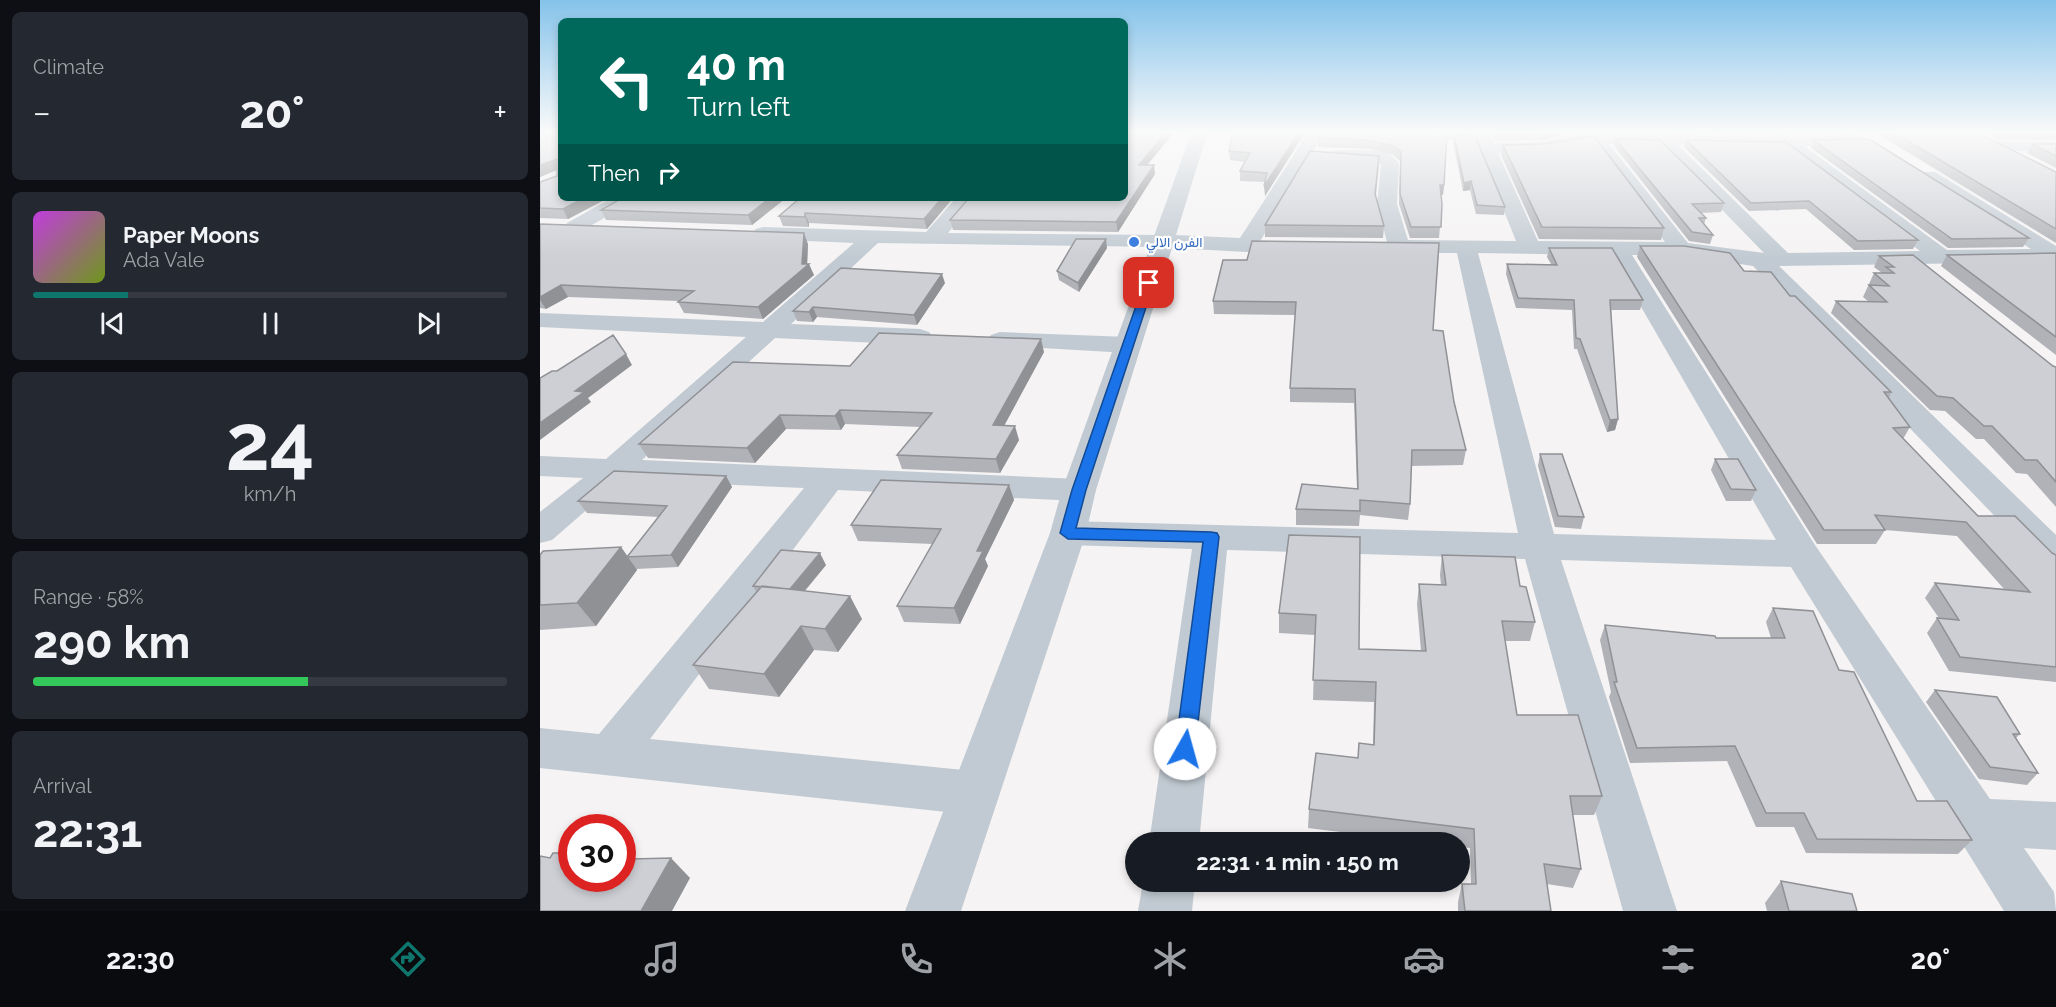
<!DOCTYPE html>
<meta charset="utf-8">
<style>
:root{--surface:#171b24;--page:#242831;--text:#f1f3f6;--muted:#9ea1a6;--line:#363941;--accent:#0f766e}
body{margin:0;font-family:Raleway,Vazirmatn,sans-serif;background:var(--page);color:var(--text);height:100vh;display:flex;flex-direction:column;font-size:22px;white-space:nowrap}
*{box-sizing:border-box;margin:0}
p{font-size:20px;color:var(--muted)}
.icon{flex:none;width:33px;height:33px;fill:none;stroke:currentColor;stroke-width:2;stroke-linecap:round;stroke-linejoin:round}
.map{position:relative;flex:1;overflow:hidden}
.drawer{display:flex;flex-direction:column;gap:12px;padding:12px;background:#0d0f14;width:540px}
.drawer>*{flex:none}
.hud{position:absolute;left:18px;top:18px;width:570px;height:183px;border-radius:9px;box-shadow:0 3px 9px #0003;background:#00695c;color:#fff;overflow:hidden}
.speed{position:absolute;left:18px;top:814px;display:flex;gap:12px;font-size:30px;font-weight:700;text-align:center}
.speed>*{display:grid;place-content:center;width:78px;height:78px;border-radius:50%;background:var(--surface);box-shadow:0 3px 9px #0003;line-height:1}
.speed .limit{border:9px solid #d22;background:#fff;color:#111}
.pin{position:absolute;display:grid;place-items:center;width:51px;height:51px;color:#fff;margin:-26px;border-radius:12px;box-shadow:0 3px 9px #0006}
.me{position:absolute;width:66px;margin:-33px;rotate:7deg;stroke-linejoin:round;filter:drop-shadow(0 0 4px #0008)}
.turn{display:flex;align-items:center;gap:21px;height:126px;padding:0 30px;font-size:27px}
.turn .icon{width:78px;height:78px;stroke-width:2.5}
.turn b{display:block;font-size:42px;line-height:51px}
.then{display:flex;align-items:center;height:57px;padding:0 30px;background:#0003;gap:12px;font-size:22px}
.big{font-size:45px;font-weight:700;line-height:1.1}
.drawer .widget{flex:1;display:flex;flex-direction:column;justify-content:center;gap:9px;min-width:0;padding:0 21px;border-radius:9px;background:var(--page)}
.drawer .dial{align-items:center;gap:0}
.dial b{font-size:78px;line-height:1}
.song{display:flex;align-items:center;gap:18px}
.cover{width:72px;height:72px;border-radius:9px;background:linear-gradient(135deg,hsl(290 70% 55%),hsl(80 70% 35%))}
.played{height:6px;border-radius:3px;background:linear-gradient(90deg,var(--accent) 20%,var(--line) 20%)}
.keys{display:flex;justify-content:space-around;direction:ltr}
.heat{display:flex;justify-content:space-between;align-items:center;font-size:33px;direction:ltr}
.charge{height:9px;border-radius:4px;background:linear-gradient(90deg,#34c759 58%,var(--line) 0)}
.trip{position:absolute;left:585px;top:832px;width:345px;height:60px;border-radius:30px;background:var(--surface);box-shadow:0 3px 9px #0003;font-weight:700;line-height:60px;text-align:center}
.menu{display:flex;height:96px;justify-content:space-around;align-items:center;background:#090b0e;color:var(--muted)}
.menu .icon{width:42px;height:42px}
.menu .selected{color:var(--accent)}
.menu b{font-size:27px;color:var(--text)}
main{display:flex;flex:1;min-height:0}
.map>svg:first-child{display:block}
</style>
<main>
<section class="drawer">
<div class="widget"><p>Climate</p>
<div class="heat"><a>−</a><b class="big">20°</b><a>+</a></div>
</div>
<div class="widget">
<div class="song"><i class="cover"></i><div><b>Paper Moons</b><p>Ada Vale</p></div></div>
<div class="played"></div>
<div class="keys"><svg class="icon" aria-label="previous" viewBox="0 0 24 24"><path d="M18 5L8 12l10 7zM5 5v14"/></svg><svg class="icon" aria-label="pause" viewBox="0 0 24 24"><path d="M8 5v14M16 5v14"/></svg><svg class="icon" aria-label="next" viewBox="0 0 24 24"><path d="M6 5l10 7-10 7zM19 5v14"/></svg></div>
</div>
<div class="widget dial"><b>24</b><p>km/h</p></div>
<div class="widget"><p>Range · 58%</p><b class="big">290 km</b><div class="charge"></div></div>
<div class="widget"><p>Arrival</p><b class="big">22:31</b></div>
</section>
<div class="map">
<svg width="1516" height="911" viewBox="0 0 1516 911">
<rect width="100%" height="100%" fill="#f5f3f3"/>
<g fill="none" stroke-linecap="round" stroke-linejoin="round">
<path fill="#c1cad2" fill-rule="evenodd" d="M 809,131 L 948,131 L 954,143 L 1001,142 L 1028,136 L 1057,134 L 1109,135 L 1108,131 L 1123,131 L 1127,135 L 1233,137 L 1241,132 L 1251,137 L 1317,135 L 1325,140 L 1323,143 L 1264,146 L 1407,250 L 1491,249 L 1383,180 L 1380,176 L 1383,172 L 1395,172 L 1516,246 L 1516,262 L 1239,266 L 1516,535 L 1516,570 L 1503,566 L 1213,266 L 1141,255 L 1092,255 L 1275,545 L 1450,799 L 1516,802 L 1516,850 L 1484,848 L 1514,892 L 1516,911 L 1464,911 L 1251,567 L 1021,560 L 1137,911 L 1083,911 L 985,559 L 687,550 L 659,843 L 609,843 L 652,549 L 528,545 L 516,542 L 510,533 L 516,524 L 528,521 L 978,533 L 917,253 L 859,253 L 847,251 L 844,246 L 847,242 L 837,204 L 841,165 L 836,162 L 798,160 L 792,159 L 790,155 L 792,151 L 798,150 C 817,151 846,146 859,163 L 857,204 L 868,240 L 976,241 L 936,141 L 817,136 ZM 1053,144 L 1125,242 L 998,241 L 958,153 L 1001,152 L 1028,146 ZM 1069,144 L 1119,145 L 1224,253 L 1148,243 ZM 1138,145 L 1244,147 L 1380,251 L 1248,253 ZM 938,253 L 1071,255 L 1236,540 L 1014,534 Z
M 1453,141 L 1516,142 L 1516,152 L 1447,150 L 1445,146 Z
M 72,198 L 96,198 L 93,202 L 41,231 L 27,231 L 24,227 L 27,223 Z
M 416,198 L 436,198 L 408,233 L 624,235 L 631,237 L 635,241 L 631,245 L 624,247 L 338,243 L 251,324 L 380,329 L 389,332 L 393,337 L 389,342 L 380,345 L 235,338 L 102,460 L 539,479 L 551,482 L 556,490 L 551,498 L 539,501 L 298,490 L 110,739 L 434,771 L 451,777 L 458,793 L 451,809 L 434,815 L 0,768 L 0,728 L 59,734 L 264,488 L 81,480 L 12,540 L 0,543 L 0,512 L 43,478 L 0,476 L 0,456 L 66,459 L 206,337 L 0,327 L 0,313 L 223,322 L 314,243 L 223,239 L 216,237 L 213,233 L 216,229 L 223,227 L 386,232 Z
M 460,332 L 588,337 L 597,339 L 601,345 L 597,351 L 588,353 L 451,345 L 447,340 L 451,335 Z
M 603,882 L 655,882 L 652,911 L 598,911 Z"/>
<path fill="#c1cad2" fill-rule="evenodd" d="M 652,131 L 668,131 L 636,235 L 700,238 L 769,131 L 785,131 L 715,250 L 707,252 L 632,248 L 556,490 L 546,533 L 421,911 L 365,911 L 510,533 L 522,490 Z"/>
</g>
<path fill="#b0b2b7" d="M 21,131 L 21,198 L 68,198 L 28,219 L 0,218 L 0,182 L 17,176 L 17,170 L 0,177 Z
M 585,131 L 635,131 L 607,165 L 615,174 L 578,232 L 413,230 L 410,220 Z
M 693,131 L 766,131 L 725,196 L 725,182 L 700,181 L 700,171 L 705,162 L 690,160 L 689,151 Z
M 863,131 L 904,185 L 903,195 L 901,195 L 902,204 L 899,238 L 870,238 L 859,204 L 860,161 L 853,155 L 829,149 L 778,147 L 778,138 Z
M 950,131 L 1107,131 L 1106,133 L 1057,132 L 1028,134 L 1001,140 L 955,141 Z
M 1126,131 L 1238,131 L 1232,135 L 1128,133 Z
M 1243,131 L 1308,131 L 1308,133 L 1251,135 Z
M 1333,131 L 1434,131 L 1516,172 L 1516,243 Z
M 1443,131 L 1516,131 L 1516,140 L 1459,140 Z
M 914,135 L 965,207 L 964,215 L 936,214 L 930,190 L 923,191 L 913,142 Z
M 1075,139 L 1184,203 L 1181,212 L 1160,213 L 1166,218 L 1164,224 L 1173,235 L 1170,244 L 1149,241 L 1074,146 Z
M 1146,140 L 1378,240 L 1373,249 L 1314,250 L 1266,209 L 1209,211 L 1144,147 Z
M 1273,140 L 1489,238 L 1483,247 L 1408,248 L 1271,148 Z
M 1492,144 L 1516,144 L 1516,168 L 1487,153 Z
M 963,145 L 1124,228 L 1121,240 L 999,239 L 961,155 Z
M 839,166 L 836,195 L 844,226 L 843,238 L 725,237 L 725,225 Z
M 246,198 L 212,225 L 66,220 L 61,210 Z
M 413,198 L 387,229 L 269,223 L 269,227 L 243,226 L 239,216 Z
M 0,224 L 268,244 L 267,264 L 274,275 L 223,319 L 144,313 L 138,302 L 139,301 L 28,297 L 6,309 L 0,308 Z
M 1100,246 L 1204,271 L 1250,296 L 1351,392 L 1349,398 L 1370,427 L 1363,439 L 1438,516 L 1516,555 L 1516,682 L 1409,671 L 1387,633 L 1397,618 L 1399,618 L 1385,598 L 1395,583 L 1464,589 L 1417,536 L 1345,530 L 1336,544 L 1277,544 L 1097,257 Z
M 567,248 L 539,292 L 519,280 L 517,271 Z
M 1009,248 L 1103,300 L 1100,310 L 1071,310 L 1078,419 L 1075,430 L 1067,432 L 1037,349 L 1034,349 L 1032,310 L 976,308 L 966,274 L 967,264 L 1011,264 L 1007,257 Z
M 1516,253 L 1516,355 L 1401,266 L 1407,255 Z
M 1339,256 L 1513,366 L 1516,367 L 1516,507 L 1487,474 L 1476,473 L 1444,439 L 1436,439 L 1405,411 L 1390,410 L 1291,313 L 1296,301 L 1329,302 L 1323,297 L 1334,273 L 1342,273 L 1334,267 Z
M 683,260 L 893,330 L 914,402 L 926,450 L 923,465 L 871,466 L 870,504 L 868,520 L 820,515 L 819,526 L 756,525 L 756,509 L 817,489 L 814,403 L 750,402 L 750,388 L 755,315 L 674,314 L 673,301 Z
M 405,283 L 377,325 L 277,317 L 273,322 L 257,321 L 253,311 Z
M 504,352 L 464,425 L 479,440 L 460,473 L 362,469 L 357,455 L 381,427 L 305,424 L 301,430 L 246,429 L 215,463 L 108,458 L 99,444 L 310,366 Z
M 1000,454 L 1044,517 L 1041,529 L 1015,527 L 998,466 Z
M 1175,459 L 1216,490 L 1211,501 L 1186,501 L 1171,470 Z
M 186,476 L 192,487 L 138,567 L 96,569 L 97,570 L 56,626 L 0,630 L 0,555 L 81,547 L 88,557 L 119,517 L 47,513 L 38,501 Z
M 469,485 L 474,500 L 445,559 L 448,566 L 420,624 L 364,622 L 357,606 L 393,544 L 318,541 L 311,525 Z
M 749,535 L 819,649 L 881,651 L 877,604 L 879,584 L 901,585 L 900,575 L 902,555 L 980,586 L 995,622 L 990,641 L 965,641 L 977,715 L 1062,796 L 1054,815 L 1033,815 L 1041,869 L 1033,888 L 1007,884 L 1011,911 L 918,911 L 918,902 L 922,884 L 931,884 L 930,848 L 920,847 L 920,843 L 890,843 L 768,828 L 769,809 L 818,758 L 833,744 L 834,702 L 773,700 L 775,635 L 739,633 L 739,613 Z
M 286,565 L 265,591 L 322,619 L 298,652 L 274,650 L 239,697 L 169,689 L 153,665 L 216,592 L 213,586 Z
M 1233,608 L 1299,670 L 1377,801 L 1432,840 L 1418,854 L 1266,853 L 1254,827 L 1216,827 L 1187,761 L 1090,763 L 1069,697 L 1071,692 L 1060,640 L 1065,625 L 1176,638 L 1231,638 L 1226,622 Z
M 1395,690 L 1480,734 L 1476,738 L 1498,773 L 1487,785 L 1439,779 L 1386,702 Z
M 1241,881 L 1317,911 L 1227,911 L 1225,903 Z"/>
<path fill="#909195" d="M 627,131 L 635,131 L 600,174 L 599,165 Z
M 760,131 L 766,131 L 725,196 L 724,186 Z
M 1002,131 L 1057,131 L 1028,134 L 1001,140 Z
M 17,159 L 21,168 L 0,177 L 0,165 Z
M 614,165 L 615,174 L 578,232 L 576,222 Z
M 931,181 L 930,190 L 923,191 L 924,183 Z
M 900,185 L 904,185 L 903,195 L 899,195 Z
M 44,198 L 68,198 L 28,219 L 23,209 Z
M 230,198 L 246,198 L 212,225 L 208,215 Z
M 402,198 L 413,198 L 387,229 L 384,219 Z
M 265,213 L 269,223 L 269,227 L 265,217 Z
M 264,233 L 268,244 L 267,267 L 269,264 L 274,275 L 223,319 L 218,307 L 262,264 Z
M 566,239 L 567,248 L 539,292 L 538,283 Z
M 402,274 L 405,283 L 377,325 L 374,315 Z
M 21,285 L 28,297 L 6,309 L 0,300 L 0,297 Z
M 273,307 L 277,317 L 273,322 L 269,312 Z
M 501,339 L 504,352 L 457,439 L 453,425 Z
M 86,354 L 92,365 L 48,398 L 51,402 L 0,440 L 0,423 L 35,391 Z
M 300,410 L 305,424 L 301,430 L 295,416 Z
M 240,415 L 246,429 L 215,463 L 207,448 Z
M 1078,419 L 1075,430 L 1067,432 L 1070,420 Z
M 475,426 L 479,440 L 460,473 L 456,459 Z
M 186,476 L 192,487 L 138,567 L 131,555 Z
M 469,485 L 474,500 L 445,559 L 448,566 L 420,624 L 414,608 L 437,551 Z
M 81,547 L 97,570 L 56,626 L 37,603 Z
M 280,553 L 286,565 L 256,601 L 250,590 Z
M 310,596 L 322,619 L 298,652 L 285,629 Z
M 261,626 L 274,650 L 239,697 L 224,674 Z
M 131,858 L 150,878 L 132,911 L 101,911 Z"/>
<path fill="#cdcfd5" stroke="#909195" stroke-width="1.5" d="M 0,131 L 21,131 L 21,198 L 44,198 L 23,209 L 0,208 L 0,182 L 17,176 L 17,159 L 0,165 Z
M 585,131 L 627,131 L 599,165 L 614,165 L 576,222 L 410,220 L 429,198 L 585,198 Z
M 693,131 L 760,131 L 724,186 L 727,173 L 700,171 L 710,153 L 689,151 Z
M 782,131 L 862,131 L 907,133 L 904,185 L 900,185 L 902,204 L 901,227 L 871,227 L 860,194 L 861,152 L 853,146 L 829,140 L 778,138 Z
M 1351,131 L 1434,131 L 1516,172 L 1516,229 Z
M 914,135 L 935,136 L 965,207 L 937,205 L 931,181 L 924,183 Z
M 1054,136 L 1124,228 L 1002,227 L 963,145 L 1003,144 Z
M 1075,139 L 1120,140 L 1184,203 L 1152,204 L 1166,218 L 1159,218 L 1173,235 L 1152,232 Z
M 1329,139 L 1489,238 L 1412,239 L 1273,140 Z
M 1146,140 L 1246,142 L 1378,240 L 1318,241 L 1269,201 L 1211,203 Z
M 1492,144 L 1516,144 L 1516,156 Z
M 770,151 L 839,156 L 835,194 L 844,226 L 725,225 Z
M 82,198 L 230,198 L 208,215 L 61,210 Z
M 260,198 L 402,198 L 384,219 L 265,213 L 265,217 L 239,216 Z
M 0,224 L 264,233 L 262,264 L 269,264 L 218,307 L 138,302 L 154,291 L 21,285 L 0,297 Z
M 536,239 L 566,239 L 538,283 L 517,271 Z
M 712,241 L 899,243 L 893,330 L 903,331 L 914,402 L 926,450 L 872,450 L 870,504 L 820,500 L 820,511 L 756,509 L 762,484 L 818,489 L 815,389 L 750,388 L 756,302 L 673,301 L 683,260 L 707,260 Z
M 1100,246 L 1144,246 L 1190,253 L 1204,271 L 1231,272 L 1250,296 L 1255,296 L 1351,392 L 1344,392 L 1370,427 L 1353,428 L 1438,516 L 1475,516 L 1512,553 L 1516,555 L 1516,667 L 1420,657 L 1397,618 L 1419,620 L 1395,583 L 1490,592 L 1426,522 L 1335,515 L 1345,530 L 1284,530 Z
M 1009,248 L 1072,248 L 1103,300 L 1070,300 L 1078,419 L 1070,420 L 1040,339 L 1036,338 L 1034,300 L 978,298 L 967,264 L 1017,265 Z
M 1516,253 L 1516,337 L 1407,255 Z
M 1373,255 L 1513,366 L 1516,367 L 1516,482 L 1497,460 L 1485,460 L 1452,426 L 1444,426 L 1413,398 L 1397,396 L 1296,301 L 1347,302 L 1329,285 L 1349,286 L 1334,273 L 1354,273 L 1346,267 L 1354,267 L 1339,256 Z
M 301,268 L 402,274 L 374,315 L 273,307 L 269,312 L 253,311 Z
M 339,333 L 501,339 L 453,425 L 475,426 L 456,459 L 357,455 L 392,413 L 300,410 L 295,416 L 240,415 L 207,448 L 99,444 L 193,362 L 310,366 Z
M 73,335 L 86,354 L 35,391 L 44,392 L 0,423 L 0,378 L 12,371 L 17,371 Z
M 1000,454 L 1022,454 L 1044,517 L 1018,516 Z
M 1175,459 L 1198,459 L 1216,490 L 1191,489 Z
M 74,471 L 186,476 L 131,555 L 87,557 L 127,506 L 38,501 Z
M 341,480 L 469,485 L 437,551 L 443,551 L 414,608 L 357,606 L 401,529 L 311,525 Z
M 749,535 L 820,537 L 819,649 L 886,651 L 879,584 L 906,585 L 902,555 L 975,557 L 980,586 L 986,587 L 995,622 L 962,621 L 977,715 L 1038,715 L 1062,796 L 1030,796 L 1041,869 L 1004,864 L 1011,911 L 925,911 L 922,884 L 936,884 L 934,829 L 769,809 L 776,753 L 818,758 L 819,743 L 834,745 L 836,682 L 773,680 L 776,615 L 739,613 Z
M 81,547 L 37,603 L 0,605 L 0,555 L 3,551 Z
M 241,550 L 280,553 L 250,589 L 213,586 Z
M 222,586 L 310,596 L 285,629 L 261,626 L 224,674 L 153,665 Z
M 1233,608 L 1273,611 L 1299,670 L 1314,672 L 1377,801 L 1407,801 L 1432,840 L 1277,839 L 1264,813 L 1226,813 L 1195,746 L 1097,748 L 1074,682 L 1077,682 L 1065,625 L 1175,636 L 1176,638 L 1245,638 Z
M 1395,690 L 1457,697 L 1480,734 L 1473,734 L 1498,773 L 1450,767 Z
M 13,853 L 32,853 L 32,879 L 82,879 L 82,855 L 93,855 L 90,859 L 131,858 L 101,911 L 0,911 L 0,856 L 10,858 Z
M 1241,881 L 1312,894 L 1317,911 L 1249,911 Z"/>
<linearGradient id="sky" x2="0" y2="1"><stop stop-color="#85c3ea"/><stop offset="0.51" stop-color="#fafafa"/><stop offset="1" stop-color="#fafafa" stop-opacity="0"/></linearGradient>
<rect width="1516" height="259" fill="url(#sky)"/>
<path fill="#1a73e8" stroke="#114b97" stroke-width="1.5" d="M 609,280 L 614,283 L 546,490 L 536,528 L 671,532 L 677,533 L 679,537 L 655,749 L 652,755 L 645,758 L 638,755 L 635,749 L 663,542 L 528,539 L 520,533 L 532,490 L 604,283 Z"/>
<circle fill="#3f7fe0" stroke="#fff" stroke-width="2" cx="594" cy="242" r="6"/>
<g text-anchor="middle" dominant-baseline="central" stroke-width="4.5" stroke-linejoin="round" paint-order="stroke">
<g font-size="14" fill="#366cbe" stroke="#fff" text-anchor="start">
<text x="606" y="242">الفرن الالي</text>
</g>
</g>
</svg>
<div class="speed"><div class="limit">30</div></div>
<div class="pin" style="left:609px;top:283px;background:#d93025"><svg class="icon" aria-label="arrive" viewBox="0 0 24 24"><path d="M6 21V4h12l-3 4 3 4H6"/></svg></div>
<svg class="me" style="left:645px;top:749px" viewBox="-20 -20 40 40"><circle r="19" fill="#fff"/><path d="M0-13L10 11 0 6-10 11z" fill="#1a73e8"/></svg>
<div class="trip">22:31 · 1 min · 150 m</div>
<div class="hud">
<div class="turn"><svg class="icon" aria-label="left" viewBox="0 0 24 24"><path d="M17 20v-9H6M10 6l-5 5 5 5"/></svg><div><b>40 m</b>Turn left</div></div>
<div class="then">Then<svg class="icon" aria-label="right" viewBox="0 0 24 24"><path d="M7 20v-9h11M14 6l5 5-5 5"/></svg></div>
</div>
</div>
</main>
<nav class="menu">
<b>22:30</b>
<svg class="icon selected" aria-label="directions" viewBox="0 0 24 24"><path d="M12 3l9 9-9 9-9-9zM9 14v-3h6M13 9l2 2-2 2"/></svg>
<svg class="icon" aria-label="music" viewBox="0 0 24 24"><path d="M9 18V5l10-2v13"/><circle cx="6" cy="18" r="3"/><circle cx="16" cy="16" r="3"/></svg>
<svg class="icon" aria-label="phone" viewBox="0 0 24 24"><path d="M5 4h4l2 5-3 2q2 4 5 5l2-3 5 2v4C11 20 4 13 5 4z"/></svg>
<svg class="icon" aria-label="climate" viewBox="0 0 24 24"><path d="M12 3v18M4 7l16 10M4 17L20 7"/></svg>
<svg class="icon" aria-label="car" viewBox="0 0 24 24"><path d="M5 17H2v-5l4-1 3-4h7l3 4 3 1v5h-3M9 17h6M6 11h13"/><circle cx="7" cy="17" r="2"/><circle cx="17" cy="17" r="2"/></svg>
<svg class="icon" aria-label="filters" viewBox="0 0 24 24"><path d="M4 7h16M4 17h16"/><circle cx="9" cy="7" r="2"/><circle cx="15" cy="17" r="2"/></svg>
<b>20°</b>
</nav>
